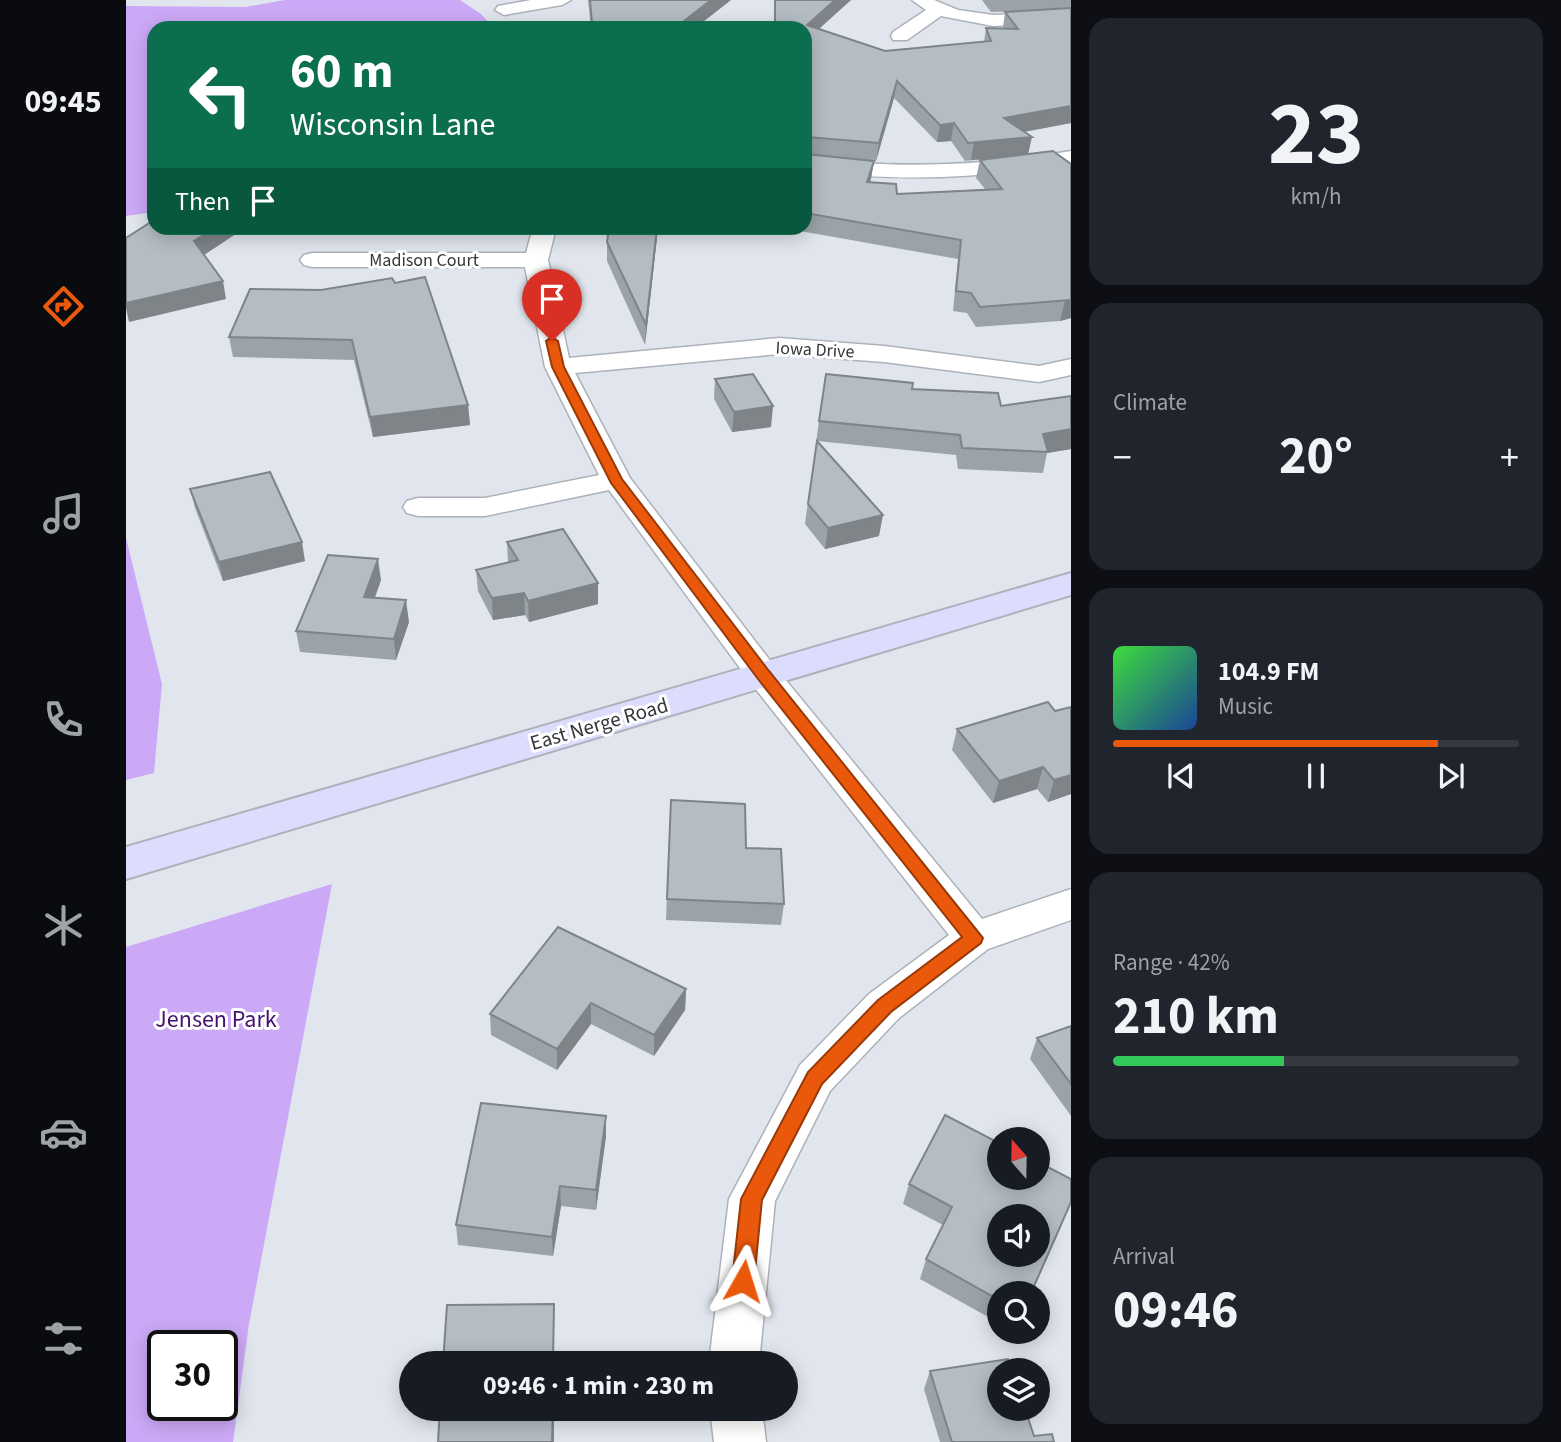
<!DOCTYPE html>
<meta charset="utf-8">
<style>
:root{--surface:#171b24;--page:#20242c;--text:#f1f3f6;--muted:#9ea1a6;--line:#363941;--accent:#ea580c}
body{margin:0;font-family:"Source Sans 3",sans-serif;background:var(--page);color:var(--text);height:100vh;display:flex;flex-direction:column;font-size:26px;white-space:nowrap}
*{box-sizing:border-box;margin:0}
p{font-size:23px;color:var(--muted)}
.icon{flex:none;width:38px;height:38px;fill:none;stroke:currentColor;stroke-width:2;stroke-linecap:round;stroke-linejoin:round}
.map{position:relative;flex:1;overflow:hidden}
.sheet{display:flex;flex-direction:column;gap:18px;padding:18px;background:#0d0f14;width:490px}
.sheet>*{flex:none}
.guide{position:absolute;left:21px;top:21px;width:665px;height:214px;border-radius:21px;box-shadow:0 4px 18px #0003;background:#0b6e4f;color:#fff;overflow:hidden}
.needle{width:46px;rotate:340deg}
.buttons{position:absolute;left:861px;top:1127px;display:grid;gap:14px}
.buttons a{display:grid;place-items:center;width:63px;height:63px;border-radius:50%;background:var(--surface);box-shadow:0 4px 18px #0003;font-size:35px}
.speed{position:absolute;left:21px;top:1330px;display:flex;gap:14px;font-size:35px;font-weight:700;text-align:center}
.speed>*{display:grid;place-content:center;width:91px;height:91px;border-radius:50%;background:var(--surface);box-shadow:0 4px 18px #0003;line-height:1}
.speed .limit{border:4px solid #111;border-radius:10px;background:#fff;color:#111}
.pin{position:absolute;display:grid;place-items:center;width:60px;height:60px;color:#fff;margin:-72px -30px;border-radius:50% 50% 50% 0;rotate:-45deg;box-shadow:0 0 7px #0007}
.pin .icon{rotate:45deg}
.me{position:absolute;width:77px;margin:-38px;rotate:6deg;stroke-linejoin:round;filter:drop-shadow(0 0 5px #0008)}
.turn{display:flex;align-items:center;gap:24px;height:147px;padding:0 28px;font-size:32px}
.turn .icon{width:91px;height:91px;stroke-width:2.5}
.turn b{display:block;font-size:49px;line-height:60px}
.then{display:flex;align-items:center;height:66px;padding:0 28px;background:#0003;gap:14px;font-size:26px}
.big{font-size:52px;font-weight:700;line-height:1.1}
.sheet .tile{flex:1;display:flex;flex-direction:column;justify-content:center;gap:10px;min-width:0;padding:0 24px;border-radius:21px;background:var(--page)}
.sheet .dial{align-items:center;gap:0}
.dial b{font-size:91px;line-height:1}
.song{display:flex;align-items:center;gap:21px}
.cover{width:84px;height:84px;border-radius:10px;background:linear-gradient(135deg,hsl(120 70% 55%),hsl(220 70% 35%))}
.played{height:7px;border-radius:4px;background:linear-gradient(90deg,var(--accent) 80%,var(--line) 80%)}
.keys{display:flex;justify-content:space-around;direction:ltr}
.heat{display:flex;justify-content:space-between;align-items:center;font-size:38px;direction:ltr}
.charge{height:10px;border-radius:5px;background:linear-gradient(90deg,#34c759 42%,var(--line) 0)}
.trip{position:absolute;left:273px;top:1351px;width:399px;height:70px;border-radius:35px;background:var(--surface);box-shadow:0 4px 18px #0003;font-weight:700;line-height:70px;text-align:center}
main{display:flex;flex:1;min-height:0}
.menu{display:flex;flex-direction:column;width:126px;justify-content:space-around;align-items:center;background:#090b0e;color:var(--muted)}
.menu .icon{width:49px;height:49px}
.menu .selected{color:var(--accent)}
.menu b{font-size:32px;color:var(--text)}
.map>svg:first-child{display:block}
</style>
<main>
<nav class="menu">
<b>09:45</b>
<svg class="icon selected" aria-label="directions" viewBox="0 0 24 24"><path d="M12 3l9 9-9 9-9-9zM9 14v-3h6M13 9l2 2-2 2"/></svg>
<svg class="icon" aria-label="music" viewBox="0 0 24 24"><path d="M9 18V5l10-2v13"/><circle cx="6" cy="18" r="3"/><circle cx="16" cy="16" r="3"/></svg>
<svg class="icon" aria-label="phone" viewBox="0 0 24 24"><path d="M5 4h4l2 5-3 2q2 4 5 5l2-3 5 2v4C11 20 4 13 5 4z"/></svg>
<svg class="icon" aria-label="climate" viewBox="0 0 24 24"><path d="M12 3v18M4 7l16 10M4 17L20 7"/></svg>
<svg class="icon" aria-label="car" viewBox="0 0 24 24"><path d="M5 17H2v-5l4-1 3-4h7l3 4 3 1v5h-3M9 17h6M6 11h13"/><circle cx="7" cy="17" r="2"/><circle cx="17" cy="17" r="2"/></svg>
<svg class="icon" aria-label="filters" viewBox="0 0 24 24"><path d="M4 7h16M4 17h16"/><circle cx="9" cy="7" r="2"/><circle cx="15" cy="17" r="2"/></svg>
</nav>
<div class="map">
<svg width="945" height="1442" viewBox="0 0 945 1442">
<rect width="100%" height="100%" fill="#e1e6ee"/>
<path fill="#cca9f7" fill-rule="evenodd" d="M 159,0 L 334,0 L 355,14 L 368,28 L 28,28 L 28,212 L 0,216 L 0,6 L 119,7 Z
M 0,538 L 36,684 L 28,773 L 0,780 Z
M 206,884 L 123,1324 L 107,1442 L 0,1442 L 0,947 ZM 37,1346 L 96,1346 L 96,1405 L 37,1405 Z"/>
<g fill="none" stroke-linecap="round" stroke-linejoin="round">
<defs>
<path id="street" d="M 405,0 L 445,0 L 436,5 L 378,15 L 369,10 L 372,6 Z
M 786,0 L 808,0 L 832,10 L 867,15 L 945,12 L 945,22 L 867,26 L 815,16 L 781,40 L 767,40 L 765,36 L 767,32 L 800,10 Z
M 945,151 L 945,163 C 855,179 769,183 679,169 L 679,157 C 769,170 855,166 945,151 Z
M 407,228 L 430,228 L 422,260 L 443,358 L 653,338 L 758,346 L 913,366 L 945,359 L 945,375 L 913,382 L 758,362 L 653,354 L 449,373 L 504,478 L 649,667 L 856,919 L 945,889 L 945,920 L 862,949 L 773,1018 L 704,1091 L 649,1201 L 633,1363 L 583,1363 L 603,1199 L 674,1065 L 743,994 L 823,935 L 625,683 L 483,490 L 359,516 L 292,516 L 281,513 L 277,507 L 281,501 L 292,498 L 359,498 L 473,475 L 419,367 L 399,267 L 186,267 L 178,265 L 174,260 L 178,255 L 186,253 L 400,253 Z
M 584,1409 L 636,1409 L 640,1442 L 588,1442 Z"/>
<path id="secondary" d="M 945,573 L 945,595 L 0,879 L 0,847 Z"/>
</defs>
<use href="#street" stroke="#adb2ba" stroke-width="3"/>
<use href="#secondary" stroke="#adb2ba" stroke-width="4"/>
<use href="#street" fill="#fff" fill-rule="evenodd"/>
<use href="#secondary" fill="#dcdcfd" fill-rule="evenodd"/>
</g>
<path fill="#9ba3a8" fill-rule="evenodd" d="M 462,0 L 605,0 L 569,28 L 465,28 Z
M 649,0 L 725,0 L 693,29 L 759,51 L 858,42 L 860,28 L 877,28 L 879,12 L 898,11 L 865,12 L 856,0 L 945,0 L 945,123 L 898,132 L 902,154 L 945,164 L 945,318 L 934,321 L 850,327 L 841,313 L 827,311 L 832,259 L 657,228 L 679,228 L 679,28 L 648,28 ZM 768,98 L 811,142 L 825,141 L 839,161 L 875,157 L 854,160 L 850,178 L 859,189 L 771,194 L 744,182 L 748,161 L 750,161 Z
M 483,228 L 532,228 L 519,345 L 481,261 L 481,242 Z
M 195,290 L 342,405 L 344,425 L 247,437 L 228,360 L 107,357 L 103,337 Z
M 589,379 L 645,427 L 606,432 L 588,399 Z
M 786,389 L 875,406 L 945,396 L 945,449 L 921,453 L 917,473 L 832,469 L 830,455 L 691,441 L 753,536 L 699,549 L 679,524 L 693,421 Z
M 64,489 L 179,561 L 97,581 L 69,508 Z
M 381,542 L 472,604 L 403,622 L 399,615 L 367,620 L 352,591 L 350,570 L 382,562 Z
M 255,580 L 249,598 L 283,622 L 270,660 L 174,652 L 170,631 Z
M 945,707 L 945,794 L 922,802 L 911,789 L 867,803 L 826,750 L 831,729 L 929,711 Z
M 545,800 L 620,848 L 658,904 L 655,925 L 540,920 Z
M 560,989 L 559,1010 L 528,1056 L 465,1024 L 431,1070 L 365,1035 L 364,1014 Z
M 945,1026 L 945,1116 L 904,1059 L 911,1038 Z
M 819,1115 L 873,1293 L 873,1323 L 794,1279 L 800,1259 L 817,1225 L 777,1204 L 783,1184 Z
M 480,1116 L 480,1136 L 470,1210 L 435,1206 L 427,1256 L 332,1245 L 330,1225 Z
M 804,1371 L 908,1436 L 928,1442 L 814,1442 L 798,1389 Z"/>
<path fill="#7e8488" d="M 585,0 L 605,0 L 569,28 L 549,28 Z
M 709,0 L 725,0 L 679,41 L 681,25 Z
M 771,81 L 768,98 L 750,161 L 753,143 Z
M 945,106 L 945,123 L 875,136 L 878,118 Z
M 828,123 L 825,141 L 811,142 L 814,125 Z
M 681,137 L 679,155 L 679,138 Z
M 906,137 L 902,155 L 845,160 L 848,142 Z
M 748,161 L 745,179 L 739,200 L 741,182 Z
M 89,228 L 119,228 L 72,259 L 68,241 Z
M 531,228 L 532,228 L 519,345 L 520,325 Z
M 97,281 L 100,299 L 3,322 L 0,308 L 0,303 Z
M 945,300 L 945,318 L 934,321 L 939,301 Z
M 342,405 L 344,425 L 247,437 L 244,417 Z
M 647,406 L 645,427 L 606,432 L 608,412 Z
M 945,429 L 945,449 L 921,453 L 917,434 Z
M 757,515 L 753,536 L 699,549 L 702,528 Z
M 176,542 L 179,561 L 97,581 L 93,562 Z
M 252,559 L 255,580 L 241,618 L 238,597 Z
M 472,583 L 472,604 L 403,622 L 402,601 Z
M 398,593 L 399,615 L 367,620 L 366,598 Z
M 280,600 L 283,622 L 270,660 L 268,639 Z
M 917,767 L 911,789 L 867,803 L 873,781 Z
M 945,775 L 945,794 L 922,802 L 928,780 Z
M 560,989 L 559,1010 L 528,1056 L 528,1035 Z
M 465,1003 L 465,1024 L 431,1070 L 431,1049 Z
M 480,1116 L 480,1136 L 470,1210 L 470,1190 Z
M 434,1186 L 435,1206 L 427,1256 L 426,1237 Z
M 428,1304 L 428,1363 L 427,1363 Z
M 427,1409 L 428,1409 L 428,1442 L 426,1442 Z"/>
<path fill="#b4bdc3" stroke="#7e8488" stroke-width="2" fill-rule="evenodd" d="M 464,0 L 585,0 L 549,28 L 474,28 L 471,23 L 466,23 Z
M 649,0 L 709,0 L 681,25 L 759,51 L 865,41 L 860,28 L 892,29 L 879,12 L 945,8 L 945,106 L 878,118 L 906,137 L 842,143 L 828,123 L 814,125 L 771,81 L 753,143 L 681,137 L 679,138 L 679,117 L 684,111 L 679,111 L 679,28 L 649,28 Z
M 927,151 L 945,164 L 945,300 L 854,307 L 845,293 L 830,291 L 835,240 L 679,213 L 679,152 L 680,154 L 748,161 L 741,182 L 770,184 L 771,194 L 876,189 L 854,160 Z
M 28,220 L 28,228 L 89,228 L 68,241 L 97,281 L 0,303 L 0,238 Z
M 483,228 L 531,228 L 520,325 L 481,242 Z
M 299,277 L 342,405 L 244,417 L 226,340 L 103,337 L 124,289 L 195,290 L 266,278 L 269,283 Z
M 627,374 L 647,406 L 608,412 L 589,379 Z
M 700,374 L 787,383 L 786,389 L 872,393 L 875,406 L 945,396 L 945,429 L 917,434 L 922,452 L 836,448 L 834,435 L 693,421 Z
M 691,441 L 757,515 L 702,528 L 682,504 Z
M 144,472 L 176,542 L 93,562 L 64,489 Z
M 437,529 L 472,583 L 402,601 L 398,593 L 366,598 L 350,570 L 392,560 L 381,542 Z
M 202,555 L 252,559 L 238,597 L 280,600 L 268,639 L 170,631 Z
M 922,702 L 929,711 L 945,707 L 945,775 L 928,780 L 917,767 L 873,781 L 831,729 Z
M 545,800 L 619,804 L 620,848 L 655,849 L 658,904 L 541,899 Z
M 432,927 L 560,989 L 528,1035 L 465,1003 L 431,1049 L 364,1014 Z
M 945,1026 L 945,1084 L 911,1038 Z
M 355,1103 L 480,1116 L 470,1190 L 434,1186 L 426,1237 L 330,1225 Z
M 819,1115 L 873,1143 L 873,1178 L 912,1178 L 912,1162 L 945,1179 L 945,1202 L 905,1293 L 873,1293 L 873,1300 L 800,1259 L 826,1207 L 783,1184 ZM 873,1216 L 912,1216 L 912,1255 L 873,1255 Z
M 428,1304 L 427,1363 L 317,1363 L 321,1305 Z
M 882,1359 L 886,1370 L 873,1370 L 873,1409 L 899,1409 L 908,1436 L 926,1434 L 928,1442 L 826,1442 L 804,1371 Z
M 314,1409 L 427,1409 L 426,1442 L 312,1442 Z"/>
<path fill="#ea580c" stroke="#983908" stroke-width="2" d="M 426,337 L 432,341 L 438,367 L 496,479 L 643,671 L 857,938 L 855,943 L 765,1012 L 696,1084 L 636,1200 L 628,1281 L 625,1288 L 617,1291 L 609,1288 L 606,1281 L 615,1199 L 682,1072 L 752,1000 L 836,937 L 632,679 L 485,483 L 426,367 L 420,341 Z"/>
<g text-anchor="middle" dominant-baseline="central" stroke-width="6" stroke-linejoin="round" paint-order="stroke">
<g font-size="18" fill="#35373b" stroke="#fff">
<text x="298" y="260">Madison Court</text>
<text transform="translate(689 350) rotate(3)">Iowa Drive</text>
</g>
<g font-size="21" fill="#35373b" stroke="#fff">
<text transform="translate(473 724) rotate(-16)">East Nerge Road</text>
</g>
<g font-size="24" fill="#46106f" stroke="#fff">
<text x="90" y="1019">Jensen Park</text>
</g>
</g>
</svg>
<div class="buttons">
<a><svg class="needle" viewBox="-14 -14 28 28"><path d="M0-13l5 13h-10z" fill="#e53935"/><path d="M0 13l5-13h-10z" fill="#9ea1a6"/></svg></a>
<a><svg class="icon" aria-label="sound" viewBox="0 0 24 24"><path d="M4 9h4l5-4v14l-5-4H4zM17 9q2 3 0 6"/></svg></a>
<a><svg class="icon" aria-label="search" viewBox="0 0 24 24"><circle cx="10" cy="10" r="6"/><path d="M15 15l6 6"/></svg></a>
<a><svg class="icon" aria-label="layers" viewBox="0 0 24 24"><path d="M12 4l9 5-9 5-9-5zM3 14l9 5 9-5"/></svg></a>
</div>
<div class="speed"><div class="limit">30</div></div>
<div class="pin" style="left:426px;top:341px;background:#d93025"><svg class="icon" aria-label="arrive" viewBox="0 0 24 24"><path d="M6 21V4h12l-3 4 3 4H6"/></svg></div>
<svg class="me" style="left:617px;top:1281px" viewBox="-20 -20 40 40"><path d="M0-17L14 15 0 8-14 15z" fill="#ea580c" stroke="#fff" stroke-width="4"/></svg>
<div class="trip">09:46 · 1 min · 230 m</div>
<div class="guide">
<div class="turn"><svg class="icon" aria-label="left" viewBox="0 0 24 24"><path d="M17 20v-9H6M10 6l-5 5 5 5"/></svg><div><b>60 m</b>Wisconsin Lane</div></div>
<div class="then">Then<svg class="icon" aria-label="arrive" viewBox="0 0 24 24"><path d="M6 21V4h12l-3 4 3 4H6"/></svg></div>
</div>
</div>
<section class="sheet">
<div class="tile dial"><b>23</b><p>km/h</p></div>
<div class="tile"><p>Climate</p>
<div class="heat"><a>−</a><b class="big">20°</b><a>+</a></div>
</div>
<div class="tile">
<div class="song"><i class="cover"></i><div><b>104.9 FM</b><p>Music</p></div></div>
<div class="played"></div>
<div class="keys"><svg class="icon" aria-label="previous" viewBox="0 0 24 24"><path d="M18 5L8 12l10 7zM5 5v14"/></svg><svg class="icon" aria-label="pause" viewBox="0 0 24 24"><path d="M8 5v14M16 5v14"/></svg><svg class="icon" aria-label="next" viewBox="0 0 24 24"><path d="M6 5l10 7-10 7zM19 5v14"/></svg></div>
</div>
<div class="tile"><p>Range · 42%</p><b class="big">210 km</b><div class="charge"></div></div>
<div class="tile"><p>Arrival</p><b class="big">09:46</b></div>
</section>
</main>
